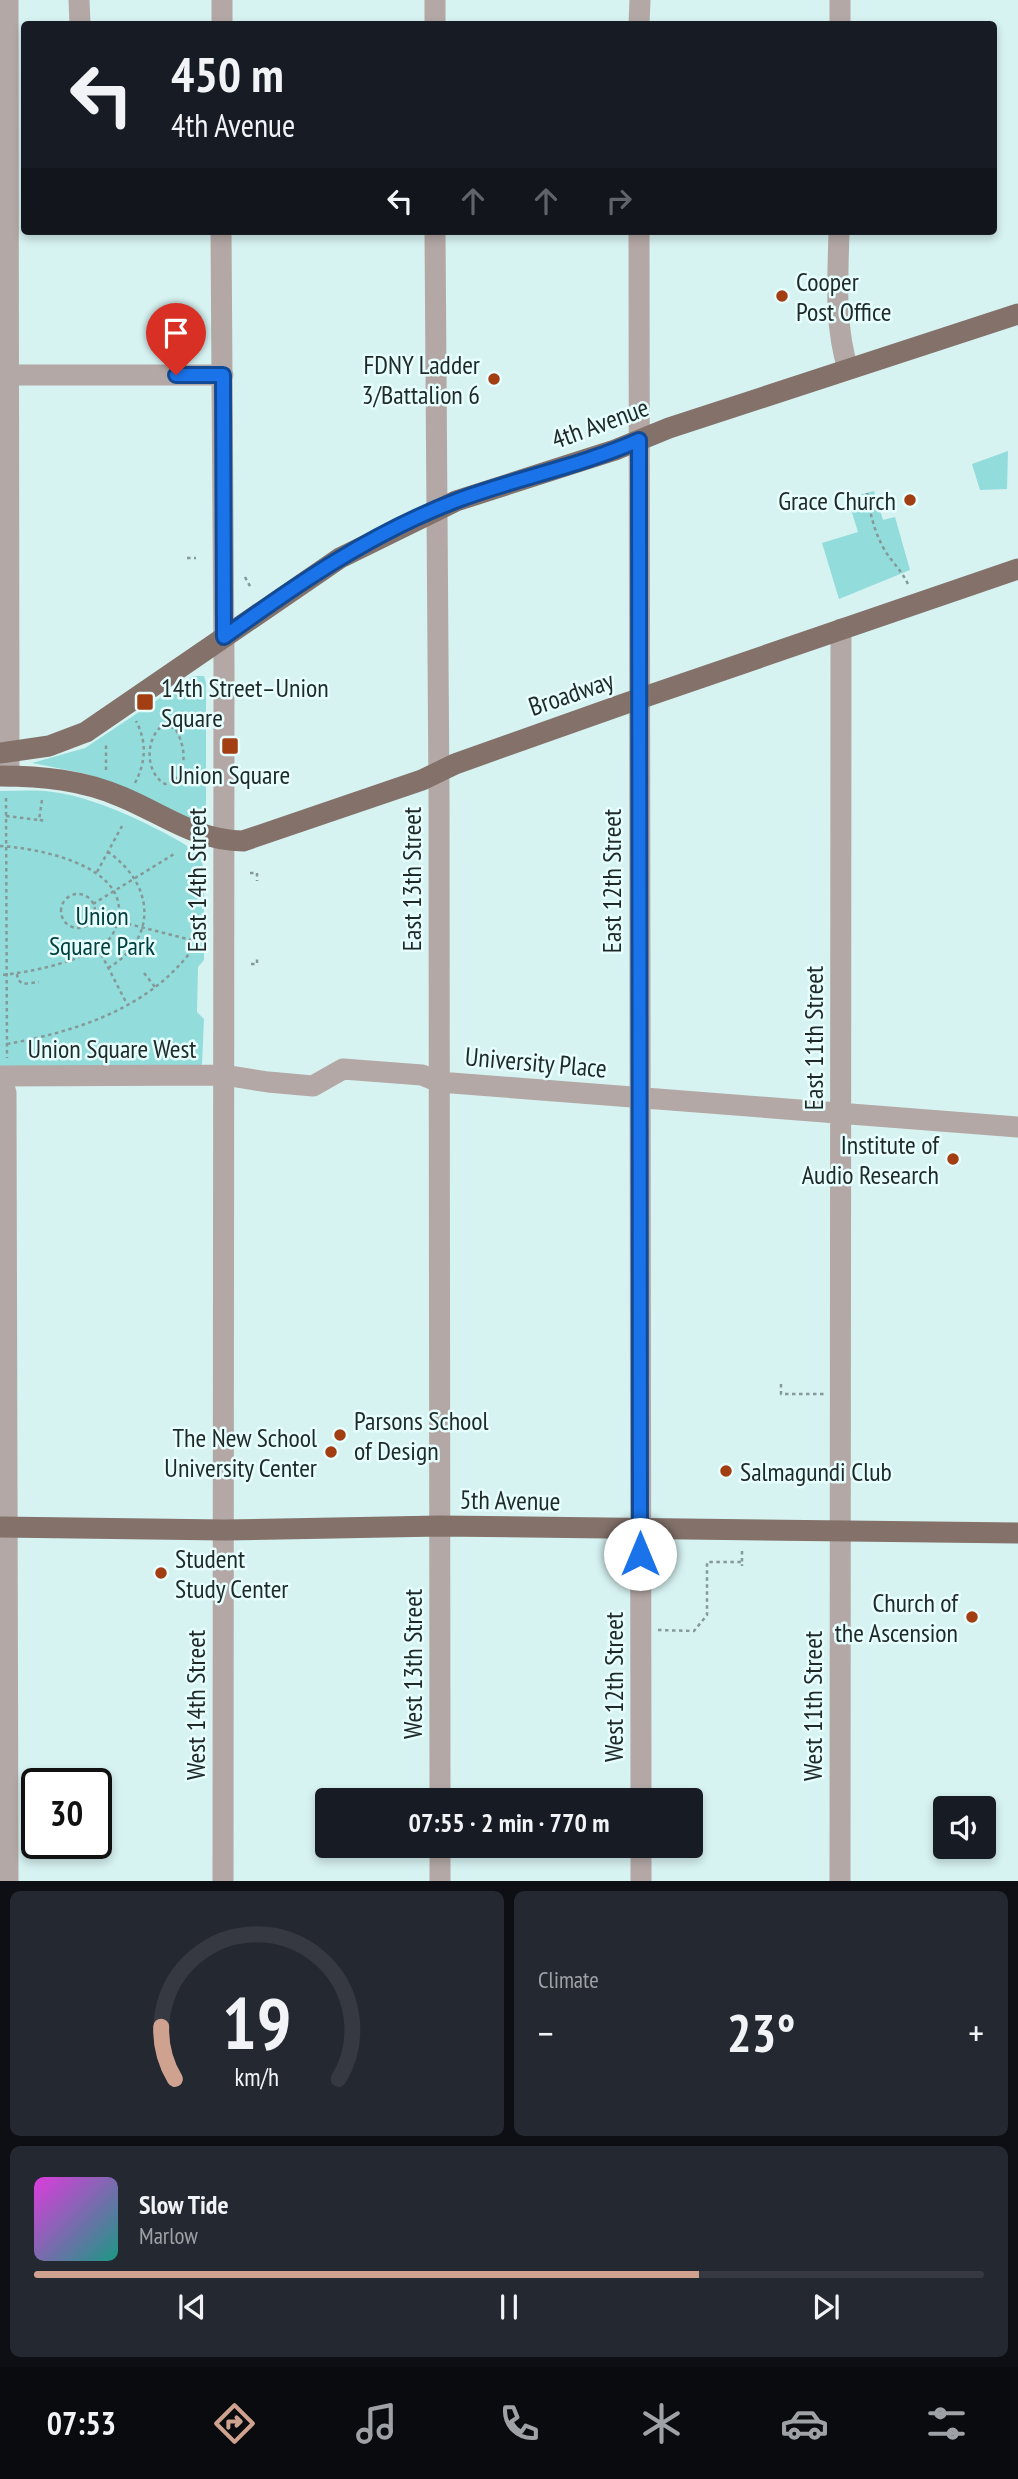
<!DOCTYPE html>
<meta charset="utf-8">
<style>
:root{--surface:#171b24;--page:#242831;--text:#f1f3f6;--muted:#9ea1a6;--line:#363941;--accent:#cea28f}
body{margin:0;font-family:"PT Sans Narrow",sans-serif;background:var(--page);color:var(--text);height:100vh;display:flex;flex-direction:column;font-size:26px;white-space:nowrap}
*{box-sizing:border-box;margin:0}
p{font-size:23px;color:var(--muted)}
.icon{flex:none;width:38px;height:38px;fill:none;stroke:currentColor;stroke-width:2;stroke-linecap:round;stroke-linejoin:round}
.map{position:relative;height:1881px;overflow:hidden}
.sheet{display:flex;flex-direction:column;gap:10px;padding:10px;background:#0d0f14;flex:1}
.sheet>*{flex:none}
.top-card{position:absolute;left:21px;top:21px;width:976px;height:214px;border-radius:7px;box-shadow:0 4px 10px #0003;background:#171b24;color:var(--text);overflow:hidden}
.fabs{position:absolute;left:933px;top:1796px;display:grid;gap:14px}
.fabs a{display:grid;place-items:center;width:63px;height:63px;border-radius:7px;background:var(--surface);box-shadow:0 4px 10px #0003;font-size:35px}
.speed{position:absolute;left:21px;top:1768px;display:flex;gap:14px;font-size:35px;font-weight:700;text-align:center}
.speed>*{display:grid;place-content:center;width:91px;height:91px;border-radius:50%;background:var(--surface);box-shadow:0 4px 10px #0003;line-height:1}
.speed .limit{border:4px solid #111;border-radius:10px;background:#fff;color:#111}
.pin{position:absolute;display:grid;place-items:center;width:60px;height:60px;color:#fff;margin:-72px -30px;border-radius:50% 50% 50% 0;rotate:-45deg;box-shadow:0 0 7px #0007}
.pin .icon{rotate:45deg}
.me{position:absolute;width:77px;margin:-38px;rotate:0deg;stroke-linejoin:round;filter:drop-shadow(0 0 5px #0008)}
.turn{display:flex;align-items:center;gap:24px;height:147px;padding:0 35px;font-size:32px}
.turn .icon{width:91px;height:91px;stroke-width:2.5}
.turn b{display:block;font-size:49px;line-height:60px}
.lanes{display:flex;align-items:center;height:66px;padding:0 35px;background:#0003;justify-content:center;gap:35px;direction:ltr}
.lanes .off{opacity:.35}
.big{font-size:52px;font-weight:700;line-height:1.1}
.sheet .tile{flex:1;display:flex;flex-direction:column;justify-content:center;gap:10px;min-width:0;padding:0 24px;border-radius:10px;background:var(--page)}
.sheet .dial{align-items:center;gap:0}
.dial svg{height:182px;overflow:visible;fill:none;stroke:var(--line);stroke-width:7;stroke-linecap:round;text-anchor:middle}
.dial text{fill:var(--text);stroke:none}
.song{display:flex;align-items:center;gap:21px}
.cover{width:84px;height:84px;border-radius:10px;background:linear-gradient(135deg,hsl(300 70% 55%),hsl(170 70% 35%))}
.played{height:7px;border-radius:4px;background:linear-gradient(90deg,var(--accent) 70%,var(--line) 70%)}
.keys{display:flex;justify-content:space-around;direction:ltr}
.heat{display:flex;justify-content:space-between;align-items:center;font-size:38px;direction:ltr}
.sheet .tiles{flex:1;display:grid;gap:10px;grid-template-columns:1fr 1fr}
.tile:last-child{grid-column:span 2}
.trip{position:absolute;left:315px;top:1788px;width:388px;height:70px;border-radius:7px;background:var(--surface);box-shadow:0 4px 10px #0003;font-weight:700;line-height:70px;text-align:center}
.tab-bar{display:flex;height:112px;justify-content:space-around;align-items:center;background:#090b0e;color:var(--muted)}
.tab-bar .icon{width:49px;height:49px}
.tab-bar .on{color:var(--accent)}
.tab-bar b{font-size:32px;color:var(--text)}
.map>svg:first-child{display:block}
</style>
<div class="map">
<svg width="1018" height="1881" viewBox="0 0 1018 1881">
<rect width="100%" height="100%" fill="#d6f2f1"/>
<path fill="#92dcdb" d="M 1008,451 L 1007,489 L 980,490 L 972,464 Z
M 874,491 L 883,520 L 895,517 L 910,570 L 839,599 L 822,543 L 858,532 L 850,506 L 861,502 L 859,495 Z
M 193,676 L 204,676 L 206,683 L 206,809 L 202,816 L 191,819 L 119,785 L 83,773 L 32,763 L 85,748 Z
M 0,791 C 15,791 30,790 44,791 C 91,794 158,827 197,852 L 202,862 L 204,873 L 204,960 L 198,967 L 197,1012 L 204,1019 L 202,1064 L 199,1066 L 0,1068 Z"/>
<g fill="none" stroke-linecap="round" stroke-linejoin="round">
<path stroke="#849998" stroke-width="2.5" stroke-dasharray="3.5 3.5" stroke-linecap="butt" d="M 867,493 C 870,513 874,531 884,549 C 892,563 903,571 909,587
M 187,558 L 196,558
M 245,577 L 251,588
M 241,685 L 250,685
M 176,730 C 185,746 187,765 176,780 L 165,784 C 145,773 145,739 162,726 L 170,726 L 176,730 L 186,726 L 198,726
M 106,770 L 106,742
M 176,780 L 199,782
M 135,783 C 146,762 147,742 136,721
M 6,798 L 7,1058
M 42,800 L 39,820 L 46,821
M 6,816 L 39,820
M 0,846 C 36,848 116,863 119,908 C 119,918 117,929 110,938 C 91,960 29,973 0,975
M 97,872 L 122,826
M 250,873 L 257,873 L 257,881
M61 911a17 17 0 1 1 34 0a17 17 0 1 1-34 0Z
M 93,904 L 174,854
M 94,915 L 195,941
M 98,948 L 128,1006
M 251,964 L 257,964 L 257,959
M 108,968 C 159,938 154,884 108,852
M 144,973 L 155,987
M 17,974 L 18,980 L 23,984 L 39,982
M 7,1044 C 78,1031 151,1008 195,946
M 781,1384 L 781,1394 L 824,1394
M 742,1551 L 742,1562
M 658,1630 L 694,1631 L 707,1615 L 707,1562 L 742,1562 L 742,1566"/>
<path stroke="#b3a8a5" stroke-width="21" d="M 8,0 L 9,776
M 79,0 L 80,24
M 840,0 L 840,24
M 222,24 L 222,0
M 435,24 L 435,0
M 639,24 L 640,0
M 221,231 L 224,667 L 223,1881
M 435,231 L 439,795 L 440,1801
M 639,231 L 641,1801
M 839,231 C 838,278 834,324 848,369
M 0,375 L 223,375
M 0,1076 L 224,1075 L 268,1082 L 313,1086 L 343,1069 L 422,1075 L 439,1082 L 1018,1127
M 1,1076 L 6,1093 L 8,1881
M 440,1846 L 440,1881
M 641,1881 L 641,1846
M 840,1881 L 841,629"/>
<path stroke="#83716a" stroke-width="21" d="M 0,753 L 49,746 L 86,732 L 340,558 L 456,501 L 615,450 L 669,428 L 1018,314
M 0,776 C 42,776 83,780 122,797 C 163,814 197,841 243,841 L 422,780 L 455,764 L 624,704 L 1018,569
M 0,1527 L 224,1530 L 440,1526 L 1018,1533"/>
</g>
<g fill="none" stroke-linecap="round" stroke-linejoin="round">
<defs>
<path id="route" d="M 176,375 L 223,375 L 224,637 C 297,584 373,532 458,500 C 517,478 581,466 639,440 L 640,1554"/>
</defs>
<use href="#route" stroke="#114b97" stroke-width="18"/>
<use href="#route" stroke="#1a73e8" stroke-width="12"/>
</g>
<g fill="#a33e12" stroke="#e7fefe" stroke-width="2.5">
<circle cx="782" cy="296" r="7"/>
<circle cx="494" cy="379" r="7"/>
<circle cx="910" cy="500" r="7"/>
<rect x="136" y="693" width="18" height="18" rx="3.5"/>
<rect x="221" y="737" width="18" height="18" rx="3.5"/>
<circle cx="953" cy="1159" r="7"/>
<circle cx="340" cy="1435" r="7"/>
<circle cx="331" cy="1452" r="7"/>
<circle cx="726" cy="1471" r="7"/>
<circle cx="161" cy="1573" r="7"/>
<circle cx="972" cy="1617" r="7"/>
</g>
<g text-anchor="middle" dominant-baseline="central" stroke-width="5" stroke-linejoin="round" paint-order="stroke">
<g font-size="26" fill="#1e2928" stroke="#e7fefe" text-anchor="start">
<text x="796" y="281">Cooper<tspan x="796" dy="30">Post Office</tspan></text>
<text x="480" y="364" text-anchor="end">FDNY Ladder<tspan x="480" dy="30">3/Battalion 6</tspan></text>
<text x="896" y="500" text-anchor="end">Grace Church</text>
<text x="161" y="687">14th Street–Union<tspan x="161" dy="30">Square</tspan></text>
<text x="230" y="774" text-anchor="middle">Union Square</text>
<text x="939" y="1144" text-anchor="end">Institute of<tspan x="939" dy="30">Audio Research</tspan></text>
<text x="354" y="1420">Parsons School<tspan x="354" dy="30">of Design</tspan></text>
<text x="317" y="1437" text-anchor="end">The New School<tspan x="317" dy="30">University Center</tspan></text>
<text x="740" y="1471">Salmagundi Club</text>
<text x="175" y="1558">Student<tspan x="175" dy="30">Study Center</tspan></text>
<text x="958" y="1602" text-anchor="end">Church of<tspan x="958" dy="30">the Ascension</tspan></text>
</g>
<g font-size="26" fill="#1e2928" stroke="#e7fefe">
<text transform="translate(600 423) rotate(-20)">4th Avenue</text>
<text transform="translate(571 693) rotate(-19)">Broadway</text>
<text transform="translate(411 879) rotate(-90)">East 13th Street</text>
<text transform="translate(196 880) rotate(-90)">East 14th Street</text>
<text transform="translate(611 881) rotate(-90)">East 12th Street</text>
<text transform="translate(813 1038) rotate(-90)">East 11th Street</text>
<text x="112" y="1048">Union Square West</text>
<text transform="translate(536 1062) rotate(5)">University Place</text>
<text transform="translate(510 1500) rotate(1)">5th Avenue</text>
<text transform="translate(412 1664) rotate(-90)">West 13th Street</text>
<text transform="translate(613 1687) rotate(-90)">West 12th Street</text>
<text transform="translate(195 1705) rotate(-90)">West 14th Street</text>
<text transform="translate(812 1706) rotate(-90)">West 11th Street</text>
</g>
<g font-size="26" fill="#013e3e" stroke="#e7fefe">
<text x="102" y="915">Union<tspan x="102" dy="30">Square Park</tspan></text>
</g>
</g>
</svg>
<div class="fabs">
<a><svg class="icon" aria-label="sound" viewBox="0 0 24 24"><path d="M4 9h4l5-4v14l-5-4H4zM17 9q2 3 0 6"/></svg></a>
</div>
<div class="speed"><div class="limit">30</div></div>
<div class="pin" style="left:176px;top:375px;background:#d93025"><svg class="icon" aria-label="arrive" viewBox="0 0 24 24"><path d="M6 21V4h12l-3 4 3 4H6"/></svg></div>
<svg class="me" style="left:640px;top:1554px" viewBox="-20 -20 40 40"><circle r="19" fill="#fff"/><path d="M0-13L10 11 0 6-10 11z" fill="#1a73e8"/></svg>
<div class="trip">07:55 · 2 min · 770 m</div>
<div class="top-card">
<div class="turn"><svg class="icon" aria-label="left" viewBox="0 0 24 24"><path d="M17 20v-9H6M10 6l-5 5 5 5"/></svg><div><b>450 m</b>4th Avenue</div></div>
<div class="lanes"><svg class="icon" aria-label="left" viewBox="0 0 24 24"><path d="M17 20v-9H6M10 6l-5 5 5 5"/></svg><svg class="icon off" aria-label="ahead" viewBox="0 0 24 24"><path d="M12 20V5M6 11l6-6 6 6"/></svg><svg class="icon off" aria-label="ahead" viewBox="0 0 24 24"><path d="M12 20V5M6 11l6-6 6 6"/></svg><svg class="icon off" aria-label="right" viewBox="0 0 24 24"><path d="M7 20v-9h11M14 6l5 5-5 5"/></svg></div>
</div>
</div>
<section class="sheet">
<div class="tiles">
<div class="tile dial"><svg viewBox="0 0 100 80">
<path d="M14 69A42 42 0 1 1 86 69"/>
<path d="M14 69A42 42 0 0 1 8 46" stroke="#cea28f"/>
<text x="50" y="56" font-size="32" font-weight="700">19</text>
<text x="50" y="72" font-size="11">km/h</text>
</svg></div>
<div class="tile"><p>Climate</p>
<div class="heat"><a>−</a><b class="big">23°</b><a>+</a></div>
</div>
<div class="tile">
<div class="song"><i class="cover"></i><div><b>Slow Tide</b><p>Marlow</p></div></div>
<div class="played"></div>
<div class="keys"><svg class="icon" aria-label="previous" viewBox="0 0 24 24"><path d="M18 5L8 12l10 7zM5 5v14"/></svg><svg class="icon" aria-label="pause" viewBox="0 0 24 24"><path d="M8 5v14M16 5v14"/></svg><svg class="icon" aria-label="next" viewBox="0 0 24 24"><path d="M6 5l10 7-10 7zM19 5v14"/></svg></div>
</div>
</div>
</section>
<nav class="tab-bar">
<b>07:53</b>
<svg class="icon on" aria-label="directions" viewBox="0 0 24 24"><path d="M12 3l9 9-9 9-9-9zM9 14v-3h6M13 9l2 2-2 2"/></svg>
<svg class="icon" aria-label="music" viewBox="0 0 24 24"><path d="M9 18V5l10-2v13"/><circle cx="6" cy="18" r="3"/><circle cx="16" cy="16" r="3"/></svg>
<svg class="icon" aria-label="phone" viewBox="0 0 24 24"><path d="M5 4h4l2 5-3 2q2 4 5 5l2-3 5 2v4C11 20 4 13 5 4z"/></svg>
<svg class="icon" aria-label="climate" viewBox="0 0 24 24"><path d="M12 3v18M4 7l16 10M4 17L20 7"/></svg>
<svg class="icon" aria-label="car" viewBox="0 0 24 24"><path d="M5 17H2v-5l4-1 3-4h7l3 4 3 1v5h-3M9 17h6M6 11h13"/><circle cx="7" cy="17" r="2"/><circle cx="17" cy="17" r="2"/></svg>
<svg class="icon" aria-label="filters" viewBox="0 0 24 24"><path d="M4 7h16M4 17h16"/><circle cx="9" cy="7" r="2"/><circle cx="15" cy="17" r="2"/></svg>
</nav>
